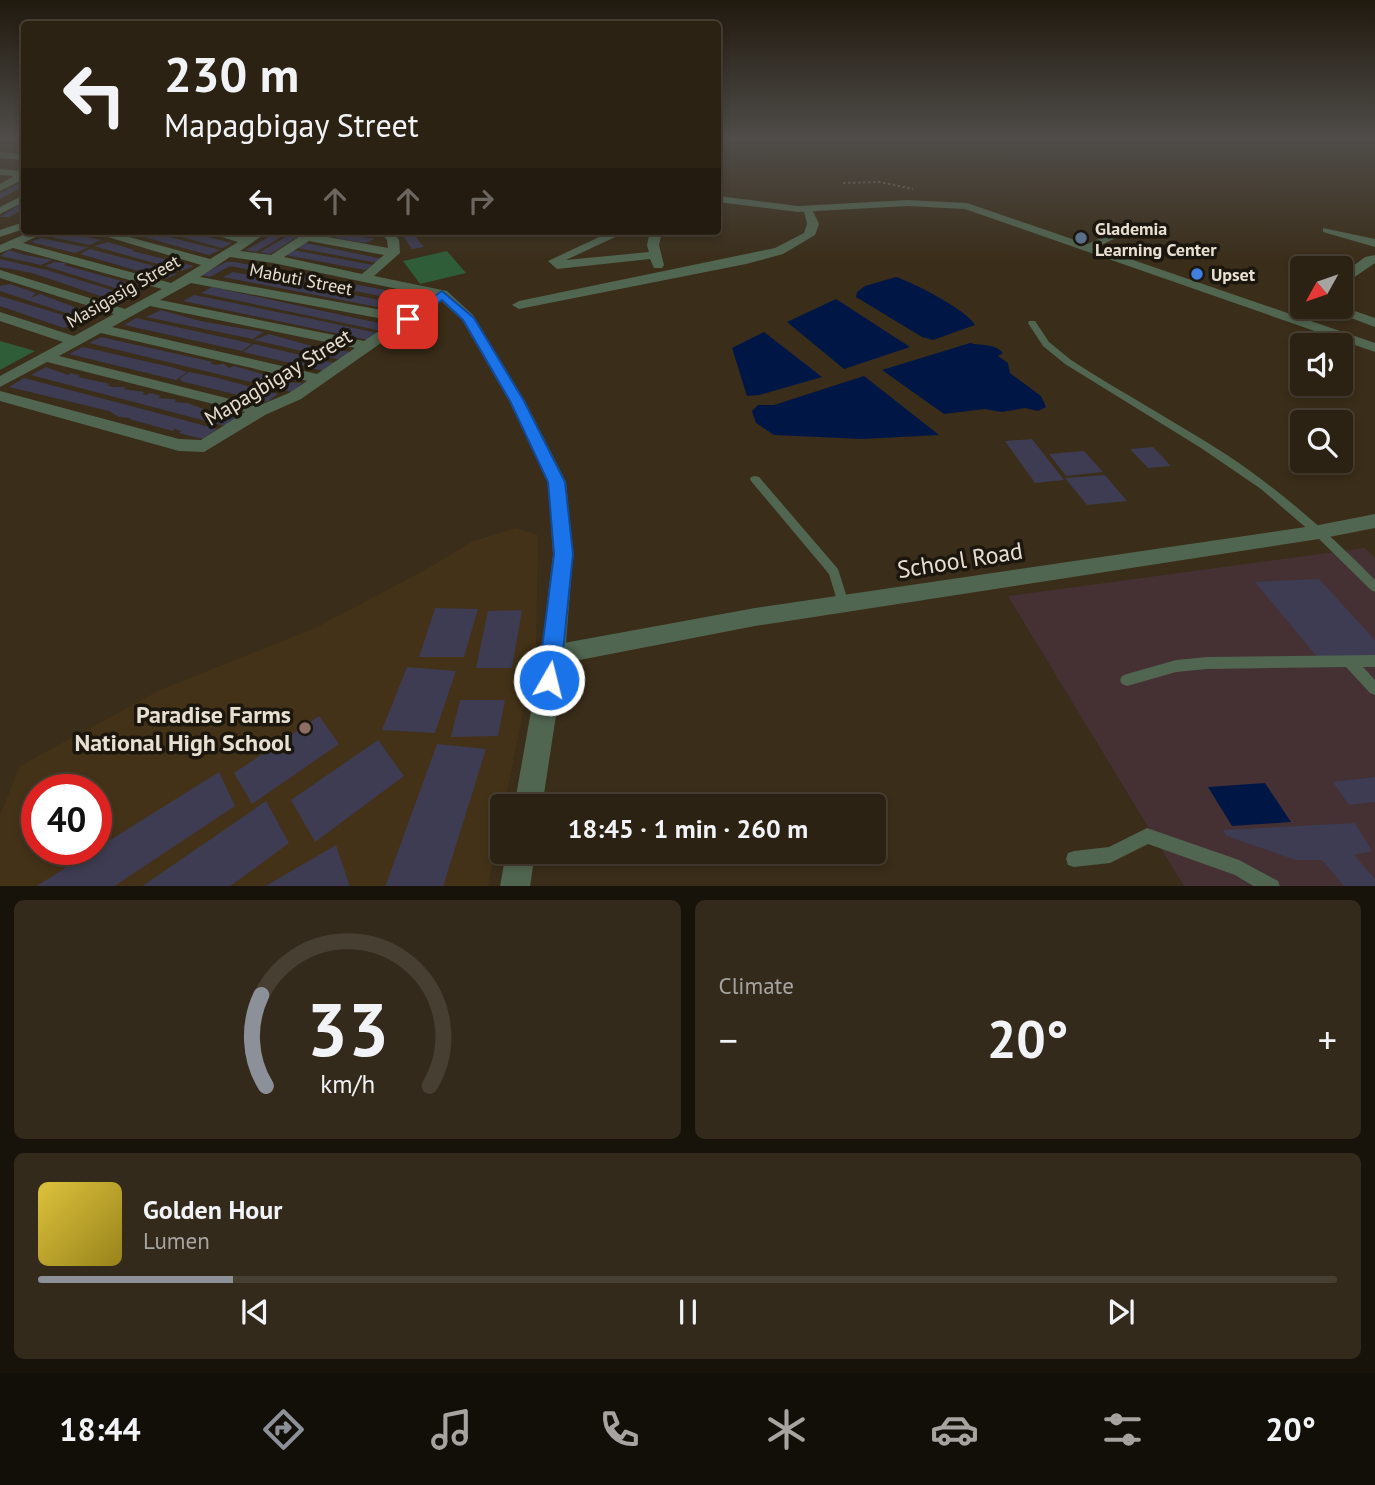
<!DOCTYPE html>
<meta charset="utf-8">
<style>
:root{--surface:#2c2213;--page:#342a1c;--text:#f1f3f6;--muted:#a6a4a0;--line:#483f33;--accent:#8c9099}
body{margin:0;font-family:"PT Sans",sans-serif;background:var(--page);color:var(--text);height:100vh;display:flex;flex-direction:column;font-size:26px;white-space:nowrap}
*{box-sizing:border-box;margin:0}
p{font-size:23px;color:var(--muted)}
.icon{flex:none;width:38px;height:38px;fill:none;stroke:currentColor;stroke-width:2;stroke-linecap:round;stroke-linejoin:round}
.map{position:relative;height:886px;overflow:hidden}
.details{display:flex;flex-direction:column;gap:14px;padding:14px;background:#18130a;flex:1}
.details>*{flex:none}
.hud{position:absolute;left:21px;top:21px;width:700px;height:214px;border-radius:7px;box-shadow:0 4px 10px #0003,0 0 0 2px var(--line);background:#2c2213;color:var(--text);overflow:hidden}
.needle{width:46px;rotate:230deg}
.buttons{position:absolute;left:1290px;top:256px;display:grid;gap:14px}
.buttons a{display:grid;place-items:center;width:63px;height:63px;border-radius:7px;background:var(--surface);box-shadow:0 4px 10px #0003,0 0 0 2px var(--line);font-size:35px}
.speed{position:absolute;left:21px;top:774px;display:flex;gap:14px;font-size:35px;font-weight:700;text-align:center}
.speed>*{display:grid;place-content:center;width:91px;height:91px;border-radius:50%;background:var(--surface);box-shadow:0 4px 10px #0003,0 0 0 2px var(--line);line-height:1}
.speed .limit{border:10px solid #d22;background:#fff;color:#111}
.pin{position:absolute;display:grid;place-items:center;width:60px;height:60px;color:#fff;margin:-30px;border-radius:14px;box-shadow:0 4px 10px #0006}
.me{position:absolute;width:77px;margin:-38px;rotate:8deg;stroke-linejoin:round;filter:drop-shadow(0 0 5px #0008)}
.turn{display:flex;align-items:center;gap:24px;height:147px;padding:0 28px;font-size:32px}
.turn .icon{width:91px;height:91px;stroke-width:2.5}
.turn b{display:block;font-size:49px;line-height:60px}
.lanes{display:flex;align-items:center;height:66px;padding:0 28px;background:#0003;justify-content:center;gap:35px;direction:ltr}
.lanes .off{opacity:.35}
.big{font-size:52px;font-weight:600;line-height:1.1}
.details .card{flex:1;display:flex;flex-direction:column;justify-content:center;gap:10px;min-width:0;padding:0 24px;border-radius:10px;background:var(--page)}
.details .dial{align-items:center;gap:0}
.dial svg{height:182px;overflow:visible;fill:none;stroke:var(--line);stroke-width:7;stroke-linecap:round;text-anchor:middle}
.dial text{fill:var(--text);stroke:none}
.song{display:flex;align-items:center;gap:21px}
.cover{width:84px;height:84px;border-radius:10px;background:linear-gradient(135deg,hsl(50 70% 55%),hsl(50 70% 35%))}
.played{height:7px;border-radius:4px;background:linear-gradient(90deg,var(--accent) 15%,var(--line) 15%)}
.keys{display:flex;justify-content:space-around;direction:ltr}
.heat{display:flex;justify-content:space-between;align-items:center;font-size:38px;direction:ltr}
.details .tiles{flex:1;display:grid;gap:14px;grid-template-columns:1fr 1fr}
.card:last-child{grid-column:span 2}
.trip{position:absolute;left:490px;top:794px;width:396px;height:70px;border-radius:7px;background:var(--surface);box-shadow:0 4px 10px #0003,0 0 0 2px var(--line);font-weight:600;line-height:70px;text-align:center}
.tab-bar{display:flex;height:112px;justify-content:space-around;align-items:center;background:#120e08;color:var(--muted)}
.tab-bar .icon{width:49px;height:49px}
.tab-bar .current{color:var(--accent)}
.tab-bar b{font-size:32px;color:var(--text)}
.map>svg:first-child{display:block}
</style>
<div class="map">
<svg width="1375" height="887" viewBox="0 0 1375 887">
<rect width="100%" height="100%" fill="#3a2d19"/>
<path fill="#453134" d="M 1365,548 L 1375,558 L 1375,886 L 1184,886 L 1008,596 Z"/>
<path fill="#433217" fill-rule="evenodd" d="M 515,528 L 538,535 L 536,649 L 488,886 L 0,886 L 0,815 L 20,766 L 160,690 L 315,628 L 425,570 L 471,542 ZM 37,789 L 96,789 L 96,849 L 37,849 Z"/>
<path fill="#2e5d38" d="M 447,251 L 466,273 L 420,284 L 403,261 Z
M 0,341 L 35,351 L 0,370 Z"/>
<path fill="#001746" d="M 896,277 C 914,283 967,310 975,325 L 933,340 L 922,337 L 856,297 L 857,292 L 865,286 Z
M 836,299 L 910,347 L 844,369 L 787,322 Z
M 764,332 L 822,377 L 759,395 L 747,396 L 732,348 Z
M 970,343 C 982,346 994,343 1003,353 L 998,356 L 1008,363 L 1010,373 L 1041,396 L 1046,407 L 1038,411 L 1025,408 L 1002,412 L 984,409 L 944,414 L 882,370 Z
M 864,376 L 939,435 L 862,439 L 774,435 L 756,423 L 752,411 L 758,405 L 774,405 Z
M 1265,783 L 1291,822 L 1232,826 L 1208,787 Z"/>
<path fill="#3d3c52" d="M 24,181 L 24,186 L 0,199 L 0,193 Z
M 24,202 L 24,209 L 9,217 L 0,217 Z
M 130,231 L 146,231 L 220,250 L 209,255 L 126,232 Z
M 160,231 L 187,232 L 232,243 L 222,248 Z
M 279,231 L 291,231 L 256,252 L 246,250 Z
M 296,231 L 307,231 L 270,254 L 260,252 Z
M 400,231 L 411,231 L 424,247 L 412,249 Z
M 56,232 L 66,233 L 101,240 L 90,245 L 47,236 Z
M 344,233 L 362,237 L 375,239 L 365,243 L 336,238 Z
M 41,238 L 79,246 L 89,247 L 75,253 L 31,242 Z
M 108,242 L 134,250 L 132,251 L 194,266 L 182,271 L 94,246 Z
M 306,243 L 378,258 L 386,257 L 377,263 L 298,248 Z
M 90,249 L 162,268 L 177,274 L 166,279 L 80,254 Z
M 9,250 L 25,255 L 53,260 L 41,265 L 0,256 Z
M 293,250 L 373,265 L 365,270 L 285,255 Z
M 0,259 L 47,270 L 131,296 L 118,302 L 32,273 L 0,267 Z
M 54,262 L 67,263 L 64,265 L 147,288 L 134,294 L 45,266 Z
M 226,262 L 235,262 L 428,298 L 420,304 L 230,266 L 210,277 L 201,275 Z
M 233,272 L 315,286 L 313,287 L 416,307 L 408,313 L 223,277 Z
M 10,284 L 36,293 L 31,298 L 40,294 L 90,313 L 98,313 L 84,319 L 0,291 L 0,286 Z
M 212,287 L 383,324 L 392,323 L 382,331 L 201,293 Z
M 194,295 L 317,320 L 377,333 L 368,340 L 183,301 Z
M 0,296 L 63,315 L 78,322 L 64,328 L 0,306 Z
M 161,310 L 200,321 L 264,332 L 253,339 L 146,317 Z
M 136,318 L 236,340 L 252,344 L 242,351 L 124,325 Z
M 269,334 L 312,346 L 351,352 L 341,360 L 254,340 Z
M 101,337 L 213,362 L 210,363 L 215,365 L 224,364 L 229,368 L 234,366 L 294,383 L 303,383 L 292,392 L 89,343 Z
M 254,344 L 334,363 L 324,371 L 243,352 Z
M 83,347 L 171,367 L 187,372 L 176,380 L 69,354 Z
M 46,367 L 68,375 L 71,373 L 81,376 L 78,377 L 110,384 L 107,385 L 112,387 L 126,387 L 123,389 L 145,392 L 142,394 L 146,395 L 150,393 L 161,396 L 158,398 L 172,399 L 177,400 L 174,402 L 187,403 L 212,412 L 215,410 L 228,416 L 238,416 L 225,426 L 31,375 Z
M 189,372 L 214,377 L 278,394 L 267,402 L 180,381 L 182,380 L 179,379 Z
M 24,378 L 150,411 L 217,429 L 203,439 L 179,433 L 181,431 L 175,429 L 173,431 L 129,419 L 131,418 L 119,417 L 109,411 L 9,387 Z
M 1032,439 L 1064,480 L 1035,483 L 1005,441 Z
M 1153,447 L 1171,466 L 1148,468 L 1130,449 Z
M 1084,451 L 1103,472 L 1066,476 L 1049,454 Z
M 1105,475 L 1127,501 L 1087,505 L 1065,478 Z
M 1319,579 L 1375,640 L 1375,655 L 1319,659 L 1255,582 Z
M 435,608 L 478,609 L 464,657 L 419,657 Z
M 522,610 L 512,668 L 476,668 L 488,611 Z
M 407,667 L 456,671 L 435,733 L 382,730 Z
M 460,700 L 505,700 L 498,736 L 451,737 Z
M 319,716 L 339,744 L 252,804 L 234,773 Z
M 378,740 L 404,776 L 315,842 L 291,800 Z
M 437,744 L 486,749 L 443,887 L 385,887 Z
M 219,772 L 235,806 L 113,887 L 35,887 Z
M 1375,777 L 1375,802 L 1349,805 L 1333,782 Z
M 266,801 L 289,843 L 229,887 L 141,887 Z
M 1355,823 L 1372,851 L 1354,855 L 1375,879 L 1375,887 L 1345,887 L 1322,860 L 1296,860 L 1227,836 L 1223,830 Z
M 336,845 L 350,887 L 264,887 Z"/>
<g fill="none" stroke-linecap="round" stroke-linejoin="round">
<path stroke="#756a58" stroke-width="2" stroke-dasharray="2.5 2.5" stroke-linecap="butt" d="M 843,183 L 879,182 L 913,189"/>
<path fill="#516651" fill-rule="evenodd" d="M 1029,321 L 1035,321 L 1049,342 L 1071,360 C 1122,393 1176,422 1227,455 C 1281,491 1330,534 1375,580 L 1375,592 L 1371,590 L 1318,538 L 1261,489 L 1201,448 L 1065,364 L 1043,346 L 1028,323 Z
M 755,476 L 759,477 L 838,569 L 849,604 L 847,607 L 843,609 L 839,607 L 829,574 L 751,481 L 750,479 L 751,477 Z
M 1375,655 L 1375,667 L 1363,667 L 1375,680 L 1375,695 L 1370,693 L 1346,667 L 1207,669 L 1176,672 L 1127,686 L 1122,684 L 1120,680 L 1122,676 L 1127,674 L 1176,660 L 1207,657 Z
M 1147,828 L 1239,860 L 1278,881 L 1280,887 L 1255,887 L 1235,875 L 1148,844 L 1110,863 L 1074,867 L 1068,865 L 1066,859 L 1068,853 L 1074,851 L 1109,847 Z"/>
<path fill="#516651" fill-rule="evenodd" d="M 0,152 L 24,154 L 24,160 L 0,158 Z
M 0,169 L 24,171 L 24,179 L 0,191 L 0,184 L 14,176 L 0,175 Z
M 24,195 L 24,202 L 0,214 L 0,207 Z
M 803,207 L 811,207 L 819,224 L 815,235 L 783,254 L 746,264 L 519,309 L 512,305 L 519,301 L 775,248 L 804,233 L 807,224 Z
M 24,222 L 24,229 L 0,237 L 0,230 Z
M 1131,224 L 1141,226 L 1091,250 L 1081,247 Z
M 1323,228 L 1375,239 L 1375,247 L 1323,232 Z
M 32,231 L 48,231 L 23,243 L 171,283 L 201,265 L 88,231 L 107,231 L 210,259 L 238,242 L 202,231 L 223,231 L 246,237 L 255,231 L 269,231 L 240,251 L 271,255 L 308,231 L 319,231 L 317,235 L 388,248 L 387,240 L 380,231 L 392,231 L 399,240 L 400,253 L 374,276 L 447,291 L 473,315 L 525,401 L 566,482 L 573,554 L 565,655 L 561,662 L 553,665 L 545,662 L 541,655 L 553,554 L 548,482 L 509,401 L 462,320 L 441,301 L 301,399 L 265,415 L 204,452 L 179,451 L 0,401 L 0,391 L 179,439 L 201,440 L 245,412 L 47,362 L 0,387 L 0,376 L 63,342 L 0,321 L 0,312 L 74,336 L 114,314 L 0,278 L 0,270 L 125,309 L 162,289 L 13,248 L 0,253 L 0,245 ZM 309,241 L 384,255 L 362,274 L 284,257 ZM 230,257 L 273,263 L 431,296 L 404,314 L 200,277 ZM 191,283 L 394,321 L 364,341 L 160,300 ZM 150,306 L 355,348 L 317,374 L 112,327 ZM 101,333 L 307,381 L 289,393 L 258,406 L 59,356 Z
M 612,231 L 628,231 L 566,260 L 649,252 L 647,245 L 650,231 L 662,231 L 659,245 L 664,265 L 662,268 L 654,268 L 650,259 L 557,269 L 548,261 Z
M 1375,255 L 1375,263 L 1340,287 L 1340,276 L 1365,257 Z
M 1319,306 L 1340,306 L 1375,318 L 1375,327 Z"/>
<path fill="#516651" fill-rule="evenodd" d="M 718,196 L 798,206 L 908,200 L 967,203 L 1375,343 L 1375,352 L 965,209 L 908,206 L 798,212 L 718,202 Z
M 1375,514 L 1375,528 L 1319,539 L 755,626 L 564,663 L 542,807 L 514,807 L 541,655 L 545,648 L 553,645 L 755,608 L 1319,525 Z
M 506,852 L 535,852 L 530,887 L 500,887 Z"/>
</g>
<linearGradient id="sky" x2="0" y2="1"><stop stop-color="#20190e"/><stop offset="0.53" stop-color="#4f4c49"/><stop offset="1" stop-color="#4f4c49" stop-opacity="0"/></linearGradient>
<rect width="1375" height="262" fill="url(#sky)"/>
<path fill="#1a73e8" stroke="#114b97" stroke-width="2" d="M 442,291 L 474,318 L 524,401 L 565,482 L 573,554 L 560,680 L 556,687 L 549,689 L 541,687 L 538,680 L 554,554 L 548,482 L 510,401 L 463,320 L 442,300 L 412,322 L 408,323 L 402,319 Z"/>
<circle fill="#5c6f8a" stroke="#1c170e" stroke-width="2.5" cx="1081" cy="238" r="7"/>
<circle fill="#3f7fe0" stroke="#1c170e" stroke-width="2.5" cx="1197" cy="274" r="7"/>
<circle fill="#8d6e63" stroke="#1c170e" stroke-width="2.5" cx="305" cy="728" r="7"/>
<g text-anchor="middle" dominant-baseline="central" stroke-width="7" stroke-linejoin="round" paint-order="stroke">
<g font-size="18" font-weight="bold" fill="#e7dfd2" stroke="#1c170e" text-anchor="start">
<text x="1095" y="228">Glademia<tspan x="1095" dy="21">Learning Center</tspan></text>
<text x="1211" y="274">Upset</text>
</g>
<g font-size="18" fill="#e7dfd2" stroke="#1c170e">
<text transform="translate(301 279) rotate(11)">Mabuti Street</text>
<text transform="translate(123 291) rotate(-30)">Masigasig Street</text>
</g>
<g font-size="21" fill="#e7dfd2" stroke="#1c170e">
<text transform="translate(278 377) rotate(-31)">Mapagbigay Street</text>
</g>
<g font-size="24" fill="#e7dfd2" stroke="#1c170e">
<text transform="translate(960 560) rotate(-9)">School Road</text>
</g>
<g font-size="24" font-weight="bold" fill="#e7dfd2" stroke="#1c170e" text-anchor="end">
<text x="291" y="714">Paradise Farms<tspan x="291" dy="28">National High School</tspan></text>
</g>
</g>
</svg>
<div class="buttons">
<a><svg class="needle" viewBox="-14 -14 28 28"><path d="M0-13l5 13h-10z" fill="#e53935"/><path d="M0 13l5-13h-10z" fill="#a6a4a0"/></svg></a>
<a><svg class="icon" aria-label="sound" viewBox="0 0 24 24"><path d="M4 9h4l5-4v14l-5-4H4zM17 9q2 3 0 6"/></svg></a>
<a><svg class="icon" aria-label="search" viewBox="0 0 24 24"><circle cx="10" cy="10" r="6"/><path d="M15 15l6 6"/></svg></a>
</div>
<div class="speed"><div class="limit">40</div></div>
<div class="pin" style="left:408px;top:319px;background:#d93025"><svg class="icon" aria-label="arrive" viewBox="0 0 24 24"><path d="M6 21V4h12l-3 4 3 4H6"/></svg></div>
<svg class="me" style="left:549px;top:680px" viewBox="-20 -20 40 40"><circle r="17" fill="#1a73e8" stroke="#fff" stroke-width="3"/><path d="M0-11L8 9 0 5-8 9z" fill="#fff"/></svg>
<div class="trip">18:45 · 1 min · 260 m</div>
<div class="hud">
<div class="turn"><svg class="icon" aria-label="left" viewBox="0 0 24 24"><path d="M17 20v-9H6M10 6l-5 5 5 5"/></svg><div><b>230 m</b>Mapagbigay Street</div></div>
<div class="lanes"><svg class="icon" aria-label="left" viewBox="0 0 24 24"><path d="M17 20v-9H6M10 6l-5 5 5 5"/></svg><svg class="icon off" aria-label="ahead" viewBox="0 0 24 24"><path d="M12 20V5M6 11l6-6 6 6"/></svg><svg class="icon off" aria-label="ahead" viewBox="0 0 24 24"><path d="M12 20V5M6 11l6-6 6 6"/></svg><svg class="icon off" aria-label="right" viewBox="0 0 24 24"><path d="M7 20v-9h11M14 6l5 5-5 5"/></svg></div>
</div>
</div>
<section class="details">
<div class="tiles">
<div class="card dial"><svg viewBox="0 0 100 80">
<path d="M14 69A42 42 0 1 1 86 69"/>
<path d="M14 69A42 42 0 0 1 12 29" stroke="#8c9099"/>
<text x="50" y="56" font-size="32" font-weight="700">33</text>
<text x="50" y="72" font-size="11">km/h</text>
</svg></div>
<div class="card"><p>Climate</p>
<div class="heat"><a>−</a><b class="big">20°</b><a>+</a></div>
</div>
<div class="card">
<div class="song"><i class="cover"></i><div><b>Golden Hour</b><p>Lumen</p></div></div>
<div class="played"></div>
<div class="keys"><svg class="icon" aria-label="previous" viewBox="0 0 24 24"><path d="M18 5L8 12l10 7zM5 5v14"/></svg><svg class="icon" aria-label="pause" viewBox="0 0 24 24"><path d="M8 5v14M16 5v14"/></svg><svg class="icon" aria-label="next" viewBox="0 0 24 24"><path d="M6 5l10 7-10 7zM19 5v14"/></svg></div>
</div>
</div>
</section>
<nav class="tab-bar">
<b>18:44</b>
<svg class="icon current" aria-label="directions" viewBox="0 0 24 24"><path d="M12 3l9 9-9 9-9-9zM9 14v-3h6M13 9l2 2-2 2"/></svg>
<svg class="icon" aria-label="music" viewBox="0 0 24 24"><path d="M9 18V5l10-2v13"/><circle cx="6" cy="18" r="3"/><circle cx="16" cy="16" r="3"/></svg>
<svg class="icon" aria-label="phone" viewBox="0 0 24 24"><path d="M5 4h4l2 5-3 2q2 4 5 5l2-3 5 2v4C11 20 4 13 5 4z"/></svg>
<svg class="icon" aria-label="climate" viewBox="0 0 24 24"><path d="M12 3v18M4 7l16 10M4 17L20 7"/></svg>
<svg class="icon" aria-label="car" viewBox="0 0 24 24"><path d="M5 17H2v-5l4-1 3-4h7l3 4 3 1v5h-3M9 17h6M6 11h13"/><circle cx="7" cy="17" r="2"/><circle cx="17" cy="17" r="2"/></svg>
<svg class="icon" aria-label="filters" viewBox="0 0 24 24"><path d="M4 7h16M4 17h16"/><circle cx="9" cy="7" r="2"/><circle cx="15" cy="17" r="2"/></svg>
<b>20°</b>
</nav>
